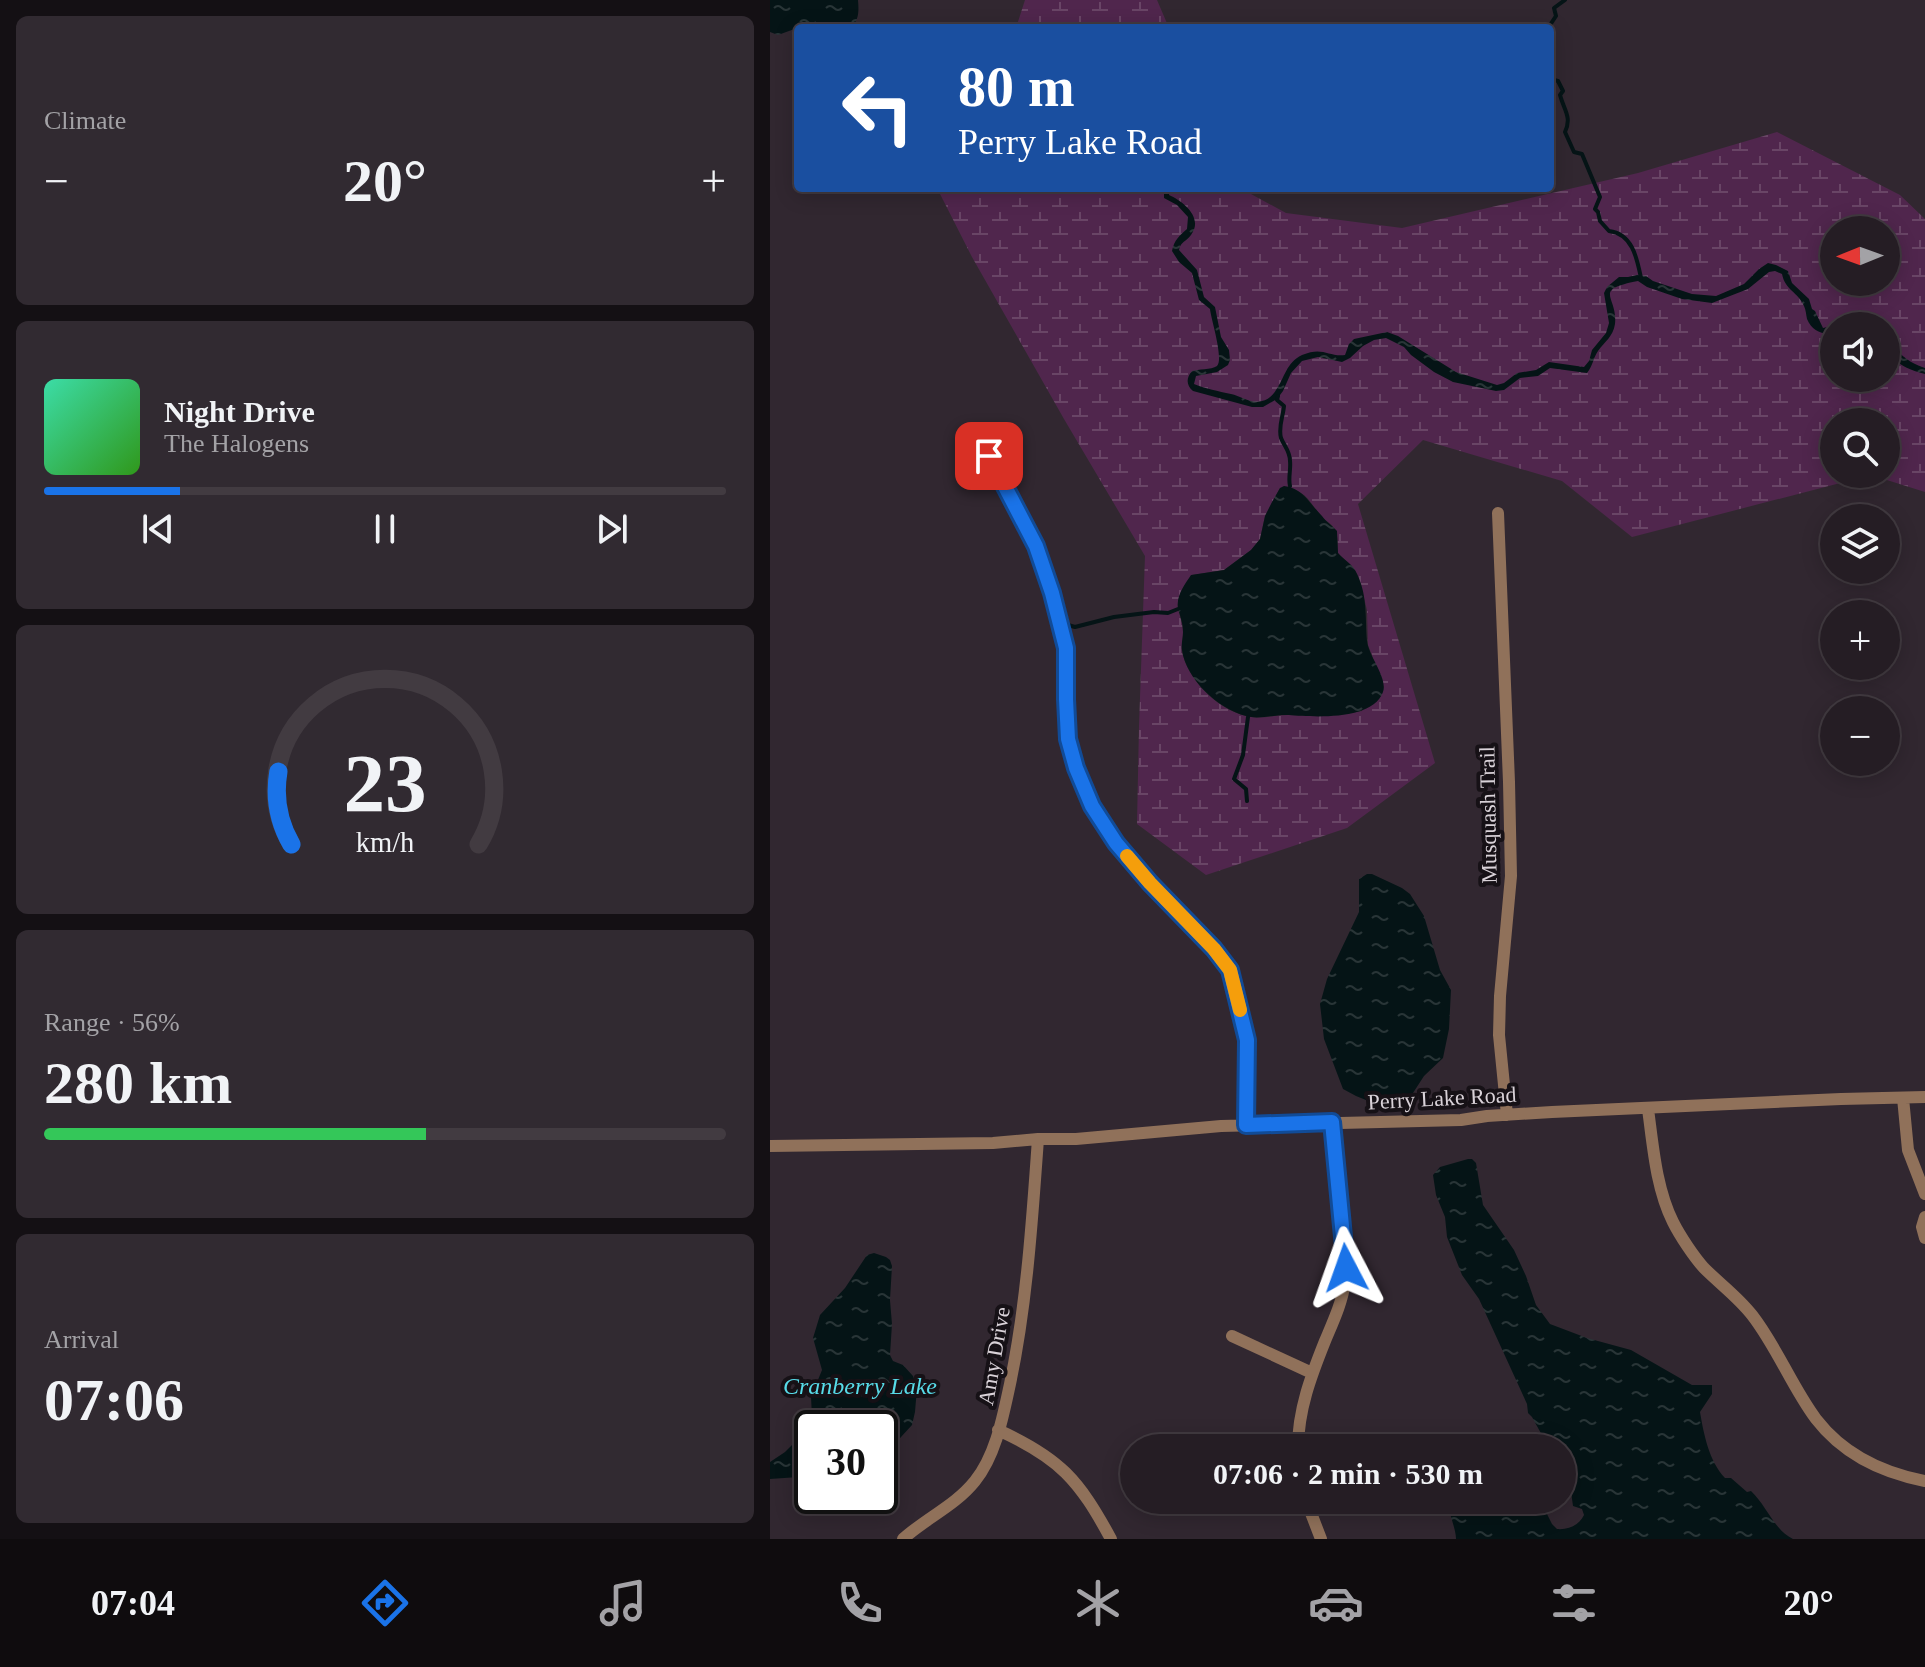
<!DOCTYPE html>
<meta charset="utf-8">
<style>
:root{--surface:#251d24;--page:#312a31;--text:#f1f3f6;--muted:#a3a2a6;--line:#423b41;--accent:#1a73e8}
body{margin:0;font-family:Georgia,serif;background:var(--page);color:var(--text);height:100vh;display:flex;flex-direction:column;font-size:30px;white-space:nowrap}
*{box-sizing:border-box;margin:0}
p{font-size:26px;color:var(--muted)}
.icon{flex:none;width:44px;height:44px;fill:none;stroke:currentColor;stroke-width:2;stroke-linecap:round;stroke-linejoin:round}
.map{position:relative;flex:1;overflow:hidden}
.sheet{display:flex;flex-direction:column;gap:16px;padding:16px;background:#141014;width:770px}
.sheet>*{flex:none}
.guide{position:absolute;left:24px;top:24px;width:760px;height:168px;border-radius:8px;box-shadow:0 4px 20px #0003,0 0 0 2px var(--line);background:#1a4fa0;color:#fff;overflow:hidden}
.needle{width:52px;rotate:269deg}
.tools{position:absolute;left:1050px;top:216px;display:grid;gap:16px}
.tools a{display:grid;place-items:center;width:80px;height:80px;border-radius:50%;background:var(--surface);box-shadow:0 4px 20px #0003,0 0 0 2px var(--line);font-size:40px}
.speed{position:absolute;left:24px;top:1410px;display:flex;gap:16px;font-size:40px;font-weight:700;text-align:center}
.speed>*{display:grid;place-content:center;width:104px;height:104px;border-radius:50%;background:var(--surface);box-shadow:0 4px 20px #0003,0 0 0 2px var(--line);line-height:1}
.speed .limit{border:4px solid #111;border-radius:12px;background:#fff;color:#111}
.pin{position:absolute;display:grid;place-items:center;width:68px;height:68px;color:#fff;margin:-34px;border-radius:16px;box-shadow:0 4px 12px #0006}
.me{position:absolute;width:88px;margin:-44px;rotate:356deg;stroke-linejoin:round;filter:drop-shadow(0 0 6px #0008)}
.turn{display:flex;align-items:center;gap:28px;height:168px;padding:0 32px;font-size:36px}
.turn .icon{width:104px;height:104px;stroke-width:2.5}
.turn b{display:block;font-size:56px;line-height:68px}
.big{font-size:60px;font-weight:700;line-height:1.1}
.sheet .card{flex:1;display:flex;flex-direction:column;justify-content:center;gap:12px;min-width:0;padding:0 28px;border-radius:12px;background:var(--page)}
.sheet .dial{align-items:center;gap:0}
.dial svg{height:208px;overflow:visible;fill:none;stroke:var(--line);stroke-width:7;stroke-linecap:round;text-anchor:middle}
.dial text{fill:var(--text);stroke:none}
.song{display:flex;align-items:center;gap:24px}
.cover{width:96px;height:96px;border-radius:12px;background:linear-gradient(135deg,hsl(160 70% 55%),hsl(110 70% 35%))}
.played{height:8px;border-radius:4px;background:linear-gradient(90deg,var(--accent) 20%,var(--line) 20%)}
.keys{display:flex;justify-content:space-around;direction:ltr}
.heat{display:flex;justify-content:space-between;align-items:center;font-size:44px;direction:ltr}
.charge{height:12px;border-radius:6px;background:linear-gradient(90deg,#34c759 56%,var(--line) 0)}
.trip{position:absolute;left:350px;top:1434px;width:456px;height:80px;border-radius:40px;background:var(--surface);box-shadow:0 4px 20px #0003,0 0 0 2px var(--line);font-weight:700;line-height:80px;text-align:center}
.menu{display:flex;height:128px;justify-content:space-around;align-items:center;background:#0f0c0e;color:var(--muted)}
.menu .icon{width:56px;height:56px}
.menu .on{color:var(--accent)}
.menu b{font-size:36px;color:var(--text)}
main{display:flex;flex:1;min-height:0}
.map>svg:first-child{display:block}
</style>
<main>
<section class="sheet">
<div class="card"><p>Climate</p>
<div class="heat"><a>−</a><b class="big">20°</b><a>+</a></div>
</div>
<div class="card">
<div class="song"><i class="cover"></i><div><b>Night Drive</b><p>The Halogens</p></div></div>
<div class="played"></div>
<div class="keys"><svg class="icon" aria-label="previous" viewBox="0 0 24 24"><path d="M18 5L8 12l10 7zM5 5v14"/></svg><svg class="icon" aria-label="pause" viewBox="0 0 24 24"><path d="M8 5v14M16 5v14"/></svg><svg class="icon" aria-label="next" viewBox="0 0 24 24"><path d="M6 5l10 7-10 7zM19 5v14"/></svg></div>
</div>
<div class="card dial"><svg viewBox="0 0 100 80">
<path d="M14 69A42 42 0 1 1 86 69"/>
<path d="M14 69A42 42 0 0 1 9 41" stroke="#1a73e8"/>
<text x="50" y="56" font-size="32" font-weight="700">23</text>
<text x="50" y="72" font-size="11">km/h</text>
</svg></div>
<div class="card"><p>Range · 56%</p><b class="big">280 km</b><div class="charge"></div></div>
<div class="card"><p>Arrival</p><b class="big">07:06</b></div>
</section>
<div class="map">
<svg width="1155" height="1539" viewBox="0 0 1155 1539">
<defs>
<pattern id="wetland-marsh" width="20" height="14" patternUnits="userSpaceOnUse" patternTransform="scale(2)"><rect width="20" height="14" fill="#50264d"/><path d="M1 5h8M5 5V1M11 12h8M15 12V8" fill="none" stroke="#694566"/></pattern>
<pattern id="water-ripples" width="26" height="14" patternUnits="userSpaceOnUse" patternTransform="scale(2)"><rect width="26" height="14" fill="#051416"/><path d="M2 4q2-2 4 0t4 0M15 11q2-2 4 0t4 0" fill="none" stroke="#293537"/></pattern>
</defs>
<rect width="100%" height="100%" fill="#312730"/>
<path fill="url(#wetland-marsh)" fill-rule="evenodd" d="M 255,0 L 387,0 L 399,28 L 246,28 Z
M 1007,132 L 1130,195 L 1155,219 L 1155,492 L 1101,475 L 862,537 L 792,481 L 653,440 L 588,504 L 665,763 L 577,828 L 436,875 L 367,824 L 369,726 L 375,556 L 294,419 L 202,257 L 167,188 L 470,188 L 516,213 L 632,228 L 868,173 ZM 1064,230 L 1116,230 L 1116,282 L 1064,282 ZM 1064,326 L 1116,326 L 1116,378 L 1064,378 ZM 1064,422 L 1116,422 L 1116,474 L 1064,474 ZM 510,488 C 535,490 536,496 550,515 C 554,520 561,523 564,528 C 569,536 567,544 568,553 L 585,570 L 592,590 L 597,610 L 598,645 L 609,674 L 592,711 C 568,716 543,716 518,715 C 506,715 493,719 481,717 C 450,712 419,682 412,652 C 411,646 413,639 413,633 C 413,624 410,617 408,609 C 406,596 415,585 422,575 L 454,570 L 481,550 L 490,539 L 495,516 Z"/>
<path fill="url(#water-ripples)" d="M 0,0 L 88,0 C 89,11 89,20 81,28 L 58,28 L 48,25 L 30,27 L 8,35 L 0,32 Z
M 394,188 L 400,188 L 399,195 C 413,201 434,218 421,235 C 416,242 411,241 409,250 L 427,270 L 434,297 L 445,307 L 451,337 L 459,350 L 460,360 L 458,365 L 447,372 L 426,376 L 424,384 C 436,389 448,391 461,394 C 471,396 481,404 492,401 C 498,400 503,395 506,390 C 515,377 516,363 532,355 C 553,346 558,357 575,355 L 579,344 L 584,339 L 617,332 L 628,336 L 686,372 L 727,385 L 734,383 L 747,373 L 766,370 L 779,362 L 814,367 L 819,361 L 822,350 L 836,333 L 839,323 L 834,293 L 837,287 L 849,277 L 858,277 L 867,275 L 876,276 L 883,281 L 922,294 L 946,296 L 974,284 L 989,269 L 998,263 L 1006,265 L 1018,271 L 1022,283 L 1039,299 L 1042,309 L 1045,311 L 1053,328 L 1070,324 L 1072,320 C 1084,321 1092,313 1104,314 C 1120,316 1119,340 1128,351 C 1134,359 1146,365 1155,368 L 1155,374 C 1125,366 1116,357 1116,326 L 1111,326 L 1106,321 L 1083,326 L 1064,326 L 1064,333 C 1052,335 1042,331 1037,319 C 1036,315 1036,310 1034,306 C 1028,292 1015,290 1012,274 L 1005,271 L 999,272 L 978,289 L 942,303 L 912,299 L 877,287 L 868,281 C 821,290 848,296 845,324 C 843,337 835,341 828,351 C 823,358 823,366 817,373 L 780,368 L 768,376 L 750,378 L 734,390 L 726,391 L 683,382 L 664,372 L 641,355 L 634,347 L 616,338 L 604,340 L 593,346 L 580,358 L 572,362 L 548,357 L 532,361 L 521,373 L 513,391 L 507,399 L 493,407 L 482,407 L 423,391 C 416,385 416,378 422,371 C 428,369 441,370 447,366 C 454,359 441,319 440,309 L 429,300 L 422,273 L 409,262 L 402,251 C 404,240 410,235 417,229 L 418,217 L 407,205 L 394,198 Z
M 514,486 C 533,488 540,504 552,516 C 556,522 562,525 567,531 L 568,553 C 573,559 581,563 585,570 C 598,593 595,617 597,641 C 599,657 618,678 613,692 C 603,721 543,717 519,715 C 504,714 490,720 476,716 C 448,709 416,679 412,650 C 411,644 413,638 413,632 C 413,623 410,616 408,608 C 406,596 415,584 421,575 L 454,570 L 481,550 L 490,539 L 495,516 L 502,502 L 510,488 Z
M 597,874 L 602,874 L 632,888 L 640,894 L 654,916 L 670,970 L 681,990 L 679,1029 L 673,1058 L 654,1076 L 643,1093 L 637,1099 L 623,1106 L 613,1107 L 586,1096 L 573,1089 L 554,1039 L 550,1004 L 557,979 L 589,912 L 589,879 Z
M 698,1159 L 702,1159 L 706,1163 L 713,1205 L 744,1250 L 756,1276 L 766,1305 L 780,1324 L 817,1338 L 861,1350 L 922,1385 L 942,1385 L 942,1394 L 930,1412 C 934,1435 939,1461 955,1478 L 961,1478 L 977,1492 L 981,1491 C 997,1506 1004,1530 1023,1539 L 686,1539 C 686,1529 679,1514 679,1507 L 673,1502 L 667,1503 L 657,1500 L 753,1500 L 749,1505 L 752,1507 L 774,1508 L 782,1524 L 787,1529 C 799,1530 809,1525 814,1515 L 812,1509 L 803,1506 L 800,1485 L 792,1475 L 792,1448 L 779,1448 L 762,1417 L 758,1413 L 757,1404 L 709,1299 L 692,1275 L 677,1237 L 675,1217 L 666,1195 L 663,1175 L 670,1167 Z
M 104,1253 L 116,1257 L 120,1260 L 122,1266 L 120,1300 L 122,1324 L 120,1355 L 123,1361 L 133,1365 L 143,1376 L 147,1388 L 145,1412 L 142,1425 L 110,1460 L 110,1428 L 42,1428 L 42,1472 L 29,1477 L 0,1479 L 0,1462 L 15,1452 L 39,1428 L 42,1417 L 41,1397 L 52,1370 L 43,1338 L 50,1315 L 75,1288 L 97,1255 Z"/>
<g fill="none" stroke-linecap="round" stroke-linejoin="round">
<path stroke="#051416" stroke-width="4" d="M 778,28 L 786,16 L 784,8 L 795,0
M 780,54 L 784,57 L 783,65 L 780,67
M 780,79 L 788,81 L 793,91 L 790,95 C 794,110 802,117 795,132 L 804,152 L 812,154 L 830,197 L 825,209 L 828,212 L 830,221 L 839,231 C 863,234 867,259 871,278
M 508,396 L 507,400 L 514,406 C 513,417 508,427 511,438 C 514,446 520,451 520,461 C 521,470 518,478 520,486
M 291,598 L 298,625 L 305,627 L 344,617 L 384,612 L 398,613 L 408,609
M 477,801 L 476,789 L 464,779 L 473,755 L 478,717"/>
<path stroke="#90715a" stroke-width="12" d="M 219,456 L 266,546 L 282,593 L 296,648 L 296,699 L 298,739 L 306,768 L 322,806 L 346,843 L 380,883 L 444,949 L 460,970 L 477,1040 L 476,1125
M 728,513 L 739,782 L 741,876 L 730,996 L 729,1035 L 737,1115
M 1133,1098 L 1138,1150 L 1155,1194
M 878,1109 C 883,1146 886,1188 903,1222 C 910,1236 924,1257 934,1268 C 950,1284 968,1297 982,1315 C 1007,1347 1022,1387 1046,1419 C 1073,1454 1113,1473 1155,1481
M 0,1146 L 223,1143 L 268,1139 L 306,1139 L 451,1126 L 691,1120 L 717,1116 L 782,1112 L 1071,1099 L 1155,1097
M 1155,1217 L 1152,1227 L 1155,1238
M 462,1336 L 542,1373
M 228,1430 C 290,1458 309,1480 341,1539
M 528,1448 C 528,1410 541,1376 555,1341 C 563,1322 572,1303 575,1282 C 578,1260 574,1237 572,1215 C 568,1184 564,1153 562,1122
M 536,1500 L 551,1539
M 133,1539 C 156,1518 185,1506 205,1481 C 226,1455 233,1416 240,1384 C 257,1303 262,1221 268,1139"/>
</g>
<g fill="none" stroke-linecap="round" stroke-linejoin="round">
<defs>
<path id="route" d="M 219,456 L 266,546 L 282,593 L 296,648 L 296,699 L 298,739 L 306,768 L 322,806 L 346,843 L 380,883 L 444,949 L 460,970 L 477,1040 L 476,1125 L 562,1122 L 576,1268"/>
</defs>
<use href="#route" stroke="#114b97" stroke-width="20"/>
<use href="#route" stroke="#1a73e8" stroke-width="14"/>
<path stroke="#f59e0b" stroke-width="14" d="M 357,856 L 380,883 L 444,949 L 460,970 L 470,1010"/>
</g>
<g text-anchor="middle" dominant-baseline="central" stroke-width="8" stroke-linejoin="round" paint-order="stroke">
<g font-size="22" fill="#d9d2d8" stroke="#161116">
<text transform="translate(718 815) rotate(-91)">Musquash Trail</text>
<text transform="translate(672 1098) rotate(-3)">Perry Lake Road</text>
<text transform="translate(224 1356) rotate(-80)">Amy Drive</text>
</g>
<g font-size="24" font-style="italic" fill="#57dbe8" stroke="#161116">
<text x="90" y="1386">Cranberry Lake</text>
</g>
</g>
</svg>
<div class="tools">
<a><svg class="needle" viewBox="-14 -14 28 28"><path d="M0-13l5 13h-10z" fill="#e53935"/><path d="M0 13l5-13h-10z" fill="#a3a2a6"/></svg></a>
<a><svg class="icon" aria-label="sound" viewBox="0 0 24 24"><path d="M4 9h4l5-4v14l-5-4H4zM17 9q2 3 0 6"/></svg></a>
<a><svg class="icon" aria-label="search" viewBox="0 0 24 24"><circle cx="10" cy="10" r="6"/><path d="M15 15l6 6"/></svg></a>
<a><svg class="icon" aria-label="layers" viewBox="0 0 24 24"><path d="M12 4l9 5-9 5-9-5zM3 14l9 5 9-5"/></svg></a>
<a>+</a>
<a>−</a>
</div>
<div class="speed"><div class="limit">30</div></div>
<div class="pin" style="left:219px;top:456px;background:#d93025"><svg class="icon" aria-label="arrive" viewBox="0 0 24 24"><path d="M6 21V4h12l-3 4 3 4H6"/></svg></div>
<svg class="me" style="left:576px;top:1268px" viewBox="-20 -20 40 40"><path d="M0-17L14 15 0 8-14 15z" fill="#1a73e8" stroke="#fff" stroke-width="4"/></svg>
<div class="trip">07:06 · 2 min · 530 m</div>
<div class="guide">
<div class="turn"><svg class="icon" aria-label="left" viewBox="0 0 24 24"><path d="M17 20v-9H6M10 6l-5 5 5 5"/></svg><div><b>80 m</b>Perry Lake Road</div></div>
</div>
</div>
</main>
<nav class="menu">
<b>07:04</b>
<svg class="icon on" aria-label="directions" viewBox="0 0 24 24"><path d="M12 3l9 9-9 9-9-9zM9 14v-3h6M13 9l2 2-2 2"/></svg>
<svg class="icon" aria-label="music" viewBox="0 0 24 24"><path d="M9 18V5l10-2v13"/><circle cx="6" cy="18" r="3"/><circle cx="16" cy="16" r="3"/></svg>
<svg class="icon" aria-label="phone" viewBox="0 0 24 24"><path d="M5 4h4l2 5-3 2q2 4 5 5l2-3 5 2v4C11 20 4 13 5 4z"/></svg>
<svg class="icon" aria-label="climate" viewBox="0 0 24 24"><path d="M12 3v18M4 7l16 10M4 17L20 7"/></svg>
<svg class="icon" aria-label="car" viewBox="0 0 24 24"><path d="M5 17H2v-5l4-1 3-4h7l3 4 3 1v5h-3M9 17h6M6 11h13"/><circle cx="7" cy="17" r="2"/><circle cx="17" cy="17" r="2"/></svg>
<svg class="icon" aria-label="filters" viewBox="0 0 24 24"><path d="M4 7h16M4 17h16"/><circle cx="9" cy="7" r="2"/><circle cx="15" cy="17" r="2"/></svg>
<b>20°</b>
</nav>
